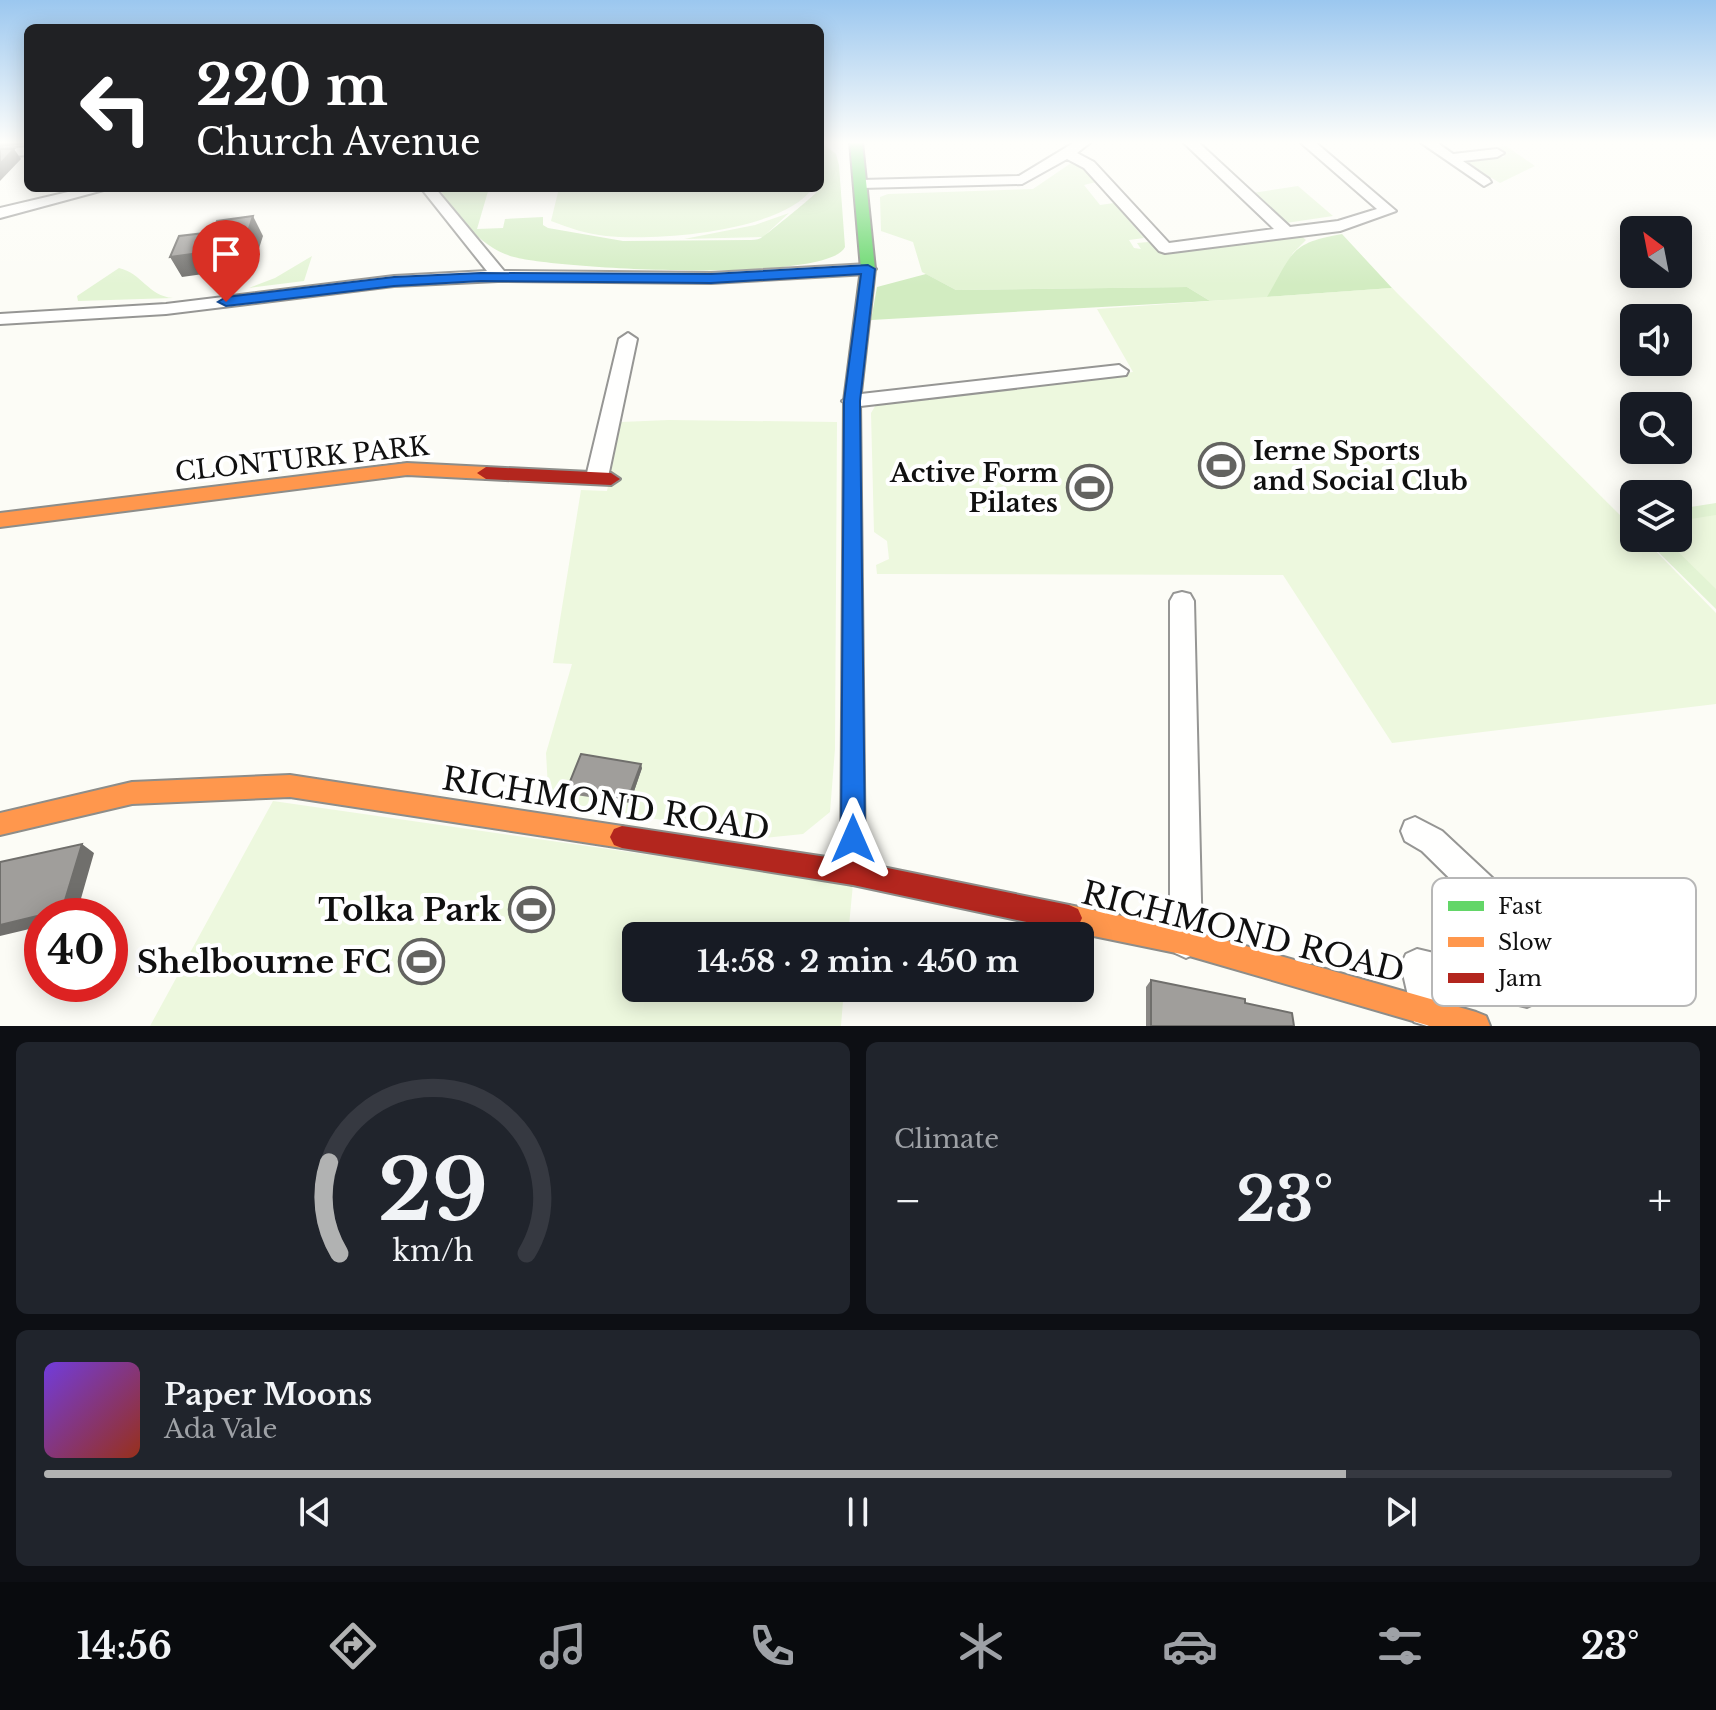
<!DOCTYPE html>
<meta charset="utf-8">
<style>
:root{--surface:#171b24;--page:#20242c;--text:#f1f3f6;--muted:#9ea1a6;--line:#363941;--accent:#b1b2b2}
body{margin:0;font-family:"Libre Baskerville",serif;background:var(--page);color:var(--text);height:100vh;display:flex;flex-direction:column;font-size:30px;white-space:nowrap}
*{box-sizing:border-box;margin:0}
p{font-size:26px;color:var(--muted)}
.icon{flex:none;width:44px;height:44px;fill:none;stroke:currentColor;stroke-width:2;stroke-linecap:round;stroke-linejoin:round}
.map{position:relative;height:1026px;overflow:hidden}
.side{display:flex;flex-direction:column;gap:16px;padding:16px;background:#0d0f14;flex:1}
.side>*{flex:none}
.hud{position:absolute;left:24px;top:24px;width:800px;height:168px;border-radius:12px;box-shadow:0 4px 20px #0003;background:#202124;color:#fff;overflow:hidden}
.needle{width:52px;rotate:328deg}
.fabs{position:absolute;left:1620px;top:216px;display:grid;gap:16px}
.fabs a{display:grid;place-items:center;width:72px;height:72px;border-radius:12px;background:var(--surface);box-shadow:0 4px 20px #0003;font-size:40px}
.speed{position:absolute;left:24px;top:898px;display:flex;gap:16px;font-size:40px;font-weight:700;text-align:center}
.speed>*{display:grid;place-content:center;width:104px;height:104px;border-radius:50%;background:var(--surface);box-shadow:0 4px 20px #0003;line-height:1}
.speed .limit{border:12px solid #d22;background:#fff;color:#111}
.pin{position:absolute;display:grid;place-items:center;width:68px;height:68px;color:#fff;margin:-82px -34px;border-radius:50% 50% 50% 0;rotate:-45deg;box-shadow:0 0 8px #0007}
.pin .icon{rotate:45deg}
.me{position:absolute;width:88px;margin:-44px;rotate:0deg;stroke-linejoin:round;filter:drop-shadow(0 0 6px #0008)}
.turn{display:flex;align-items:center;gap:28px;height:168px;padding:0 40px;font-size:36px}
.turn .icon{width:104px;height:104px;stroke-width:2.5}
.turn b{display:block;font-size:56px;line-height:68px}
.big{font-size:60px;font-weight:800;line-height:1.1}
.side .widget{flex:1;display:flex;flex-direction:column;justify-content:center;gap:12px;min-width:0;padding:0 28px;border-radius:12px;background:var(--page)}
.side .dial{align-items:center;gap:0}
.dial svg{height:208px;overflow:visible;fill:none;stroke:var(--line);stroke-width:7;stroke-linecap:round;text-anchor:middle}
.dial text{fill:var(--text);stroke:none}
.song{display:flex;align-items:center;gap:24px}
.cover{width:96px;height:96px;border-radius:12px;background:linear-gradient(135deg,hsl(260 70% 55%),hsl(10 70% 35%))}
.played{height:8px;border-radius:4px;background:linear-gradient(90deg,var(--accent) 80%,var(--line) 80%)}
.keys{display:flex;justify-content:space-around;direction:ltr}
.heat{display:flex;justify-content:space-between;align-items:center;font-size:44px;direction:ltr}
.side .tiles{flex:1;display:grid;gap:16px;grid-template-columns:1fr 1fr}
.widget:last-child{grid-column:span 2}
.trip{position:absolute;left:622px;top:922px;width:472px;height:80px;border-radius:12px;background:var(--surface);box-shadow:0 4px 20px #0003;font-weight:800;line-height:80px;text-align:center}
.menu{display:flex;height:128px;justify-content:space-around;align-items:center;background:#090b0e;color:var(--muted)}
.menu .icon{width:56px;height:56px}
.menu .current{color:var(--accent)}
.menu b{font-size:36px;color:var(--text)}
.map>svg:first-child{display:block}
</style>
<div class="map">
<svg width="1716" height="1026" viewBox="0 0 1716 1026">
<rect width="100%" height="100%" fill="#fcfcf6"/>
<path fill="#e3f4d4" d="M 1506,146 L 1535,166 L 1500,183 L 1465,162 L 1472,158 L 1505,157 L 1495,148 Z
M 1074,161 L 1082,164 L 1096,182 L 1084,185 L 1100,205 L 1114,203 L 1144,238 L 1129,240 L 1134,248 L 1141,249 L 1137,243 L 1148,242 L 1170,253 L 1300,235 L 1306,240 L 1293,253 L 1268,297 L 1392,288 L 1441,346 L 1229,300 L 1210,301 L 1187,287 L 956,290 L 922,272 L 913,242 L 881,231 L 880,197 L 888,194 L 1033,189 Z
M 1298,186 L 1333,216 L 1286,223 L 1253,193 Z
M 559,188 L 813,188 C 781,232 657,241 606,236 C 587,234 569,228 551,221 Z
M 789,213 L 763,237 L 684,239 L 755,225 Z
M 312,256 L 304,281 L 249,288 L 275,278 Z
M 119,268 C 142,273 148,296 173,298 L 78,301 L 77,296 Z
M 1716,503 L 1716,609 L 1644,538 L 1678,538 L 1678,509 Z"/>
<path fill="#d2ecc1" d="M 821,142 L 836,154 L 839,165 L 845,247 C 828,284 557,269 514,257 C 482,249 455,215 439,188 L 489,188 L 477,229 L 503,228 L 505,219 L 543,217 L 543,225 L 548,228 L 623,241 L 748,240 C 752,240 757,240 761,238 C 766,235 821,191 822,186 C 825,174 819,154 821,142 Z
M 1342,234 L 1392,288 L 1267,297 C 1293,253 1289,243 1342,234 Z
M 926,274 L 956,290 L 1187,287 L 1210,301 L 871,320 L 877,287 Z"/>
<path fill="#edf8de" d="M 1392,288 L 1634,529 L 1634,538 L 1643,538 L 1716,613 L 1716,704 L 1392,743 L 1283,575 L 877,574 L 876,565 L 889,559 L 887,541 L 874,532 L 871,413 L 877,403 L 1133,372 L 1097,309 Z
M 669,420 L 837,422 L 835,749 L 830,812 L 803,834 L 764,838 L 542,799 L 548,788 L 546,753 L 572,664 L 553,663 L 581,490 L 607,491 L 621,422 Z
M 1716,515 L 1716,589 L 1664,538 L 1678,538 L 1678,521 Z
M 273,801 L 853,884 L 848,936 L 636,936 L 636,988 L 844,988 L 841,1026 L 150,1026 Z"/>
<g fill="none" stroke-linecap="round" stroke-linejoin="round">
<defs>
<path id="street" d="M 1075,142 L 1091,142 L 1077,153 L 1094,162 L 1169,243 L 1274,229 L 1183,142 L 1198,142 L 1290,227 L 1338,221 L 1377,209 L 1300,142 L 1315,142 L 1396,211 L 1340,231 L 1165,253 L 1159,251 L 1084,168 L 1067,159 L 1022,184 L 861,188 L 854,184 L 861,180 L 1019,176 Z
M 1420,142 L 1436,142 L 1453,154 L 1497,149 L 1504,153 L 1497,157 L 1463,161 L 1489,179 L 1491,182 L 1484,186 Z
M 28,147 L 28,155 L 0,157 L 0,149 Z
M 85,188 L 111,188 L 0,218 L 0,208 Z
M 421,188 L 435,188 L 504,271 L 711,273 L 868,264 L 876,269 L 868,274 L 711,283 L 498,281 L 394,286 L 166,314 L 0,324 L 0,314 L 166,304 L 394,276 L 487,271 Z
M 628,333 L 637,339 L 608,477 L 597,484 L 586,477 L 619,339 Z
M 1119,365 L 1128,371 L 1126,375 L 852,407 L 842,401 L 852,395 Z
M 1182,592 L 1190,594 L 1194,601 L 1202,942 L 1197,953 L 1186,958 L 1175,953 L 1170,942 L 1170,601 L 1174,594 Z
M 1415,817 L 1442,831 L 1517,901 L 1543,991 L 1538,1002 L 1527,1007 L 1437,986 L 1442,1010 L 1438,1022 L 1427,1026 L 1414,1022 L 1401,965 L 1406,954 L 1417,949 L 1505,970 L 1493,921 L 1422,851 L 1405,841 L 1401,831 L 1405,821 Z"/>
<path id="fast" d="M 850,142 L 862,142 L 875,269 L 860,401 L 865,873 L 862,882 L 853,885 L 844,882 L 841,873 L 844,401 L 861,269 Z"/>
<path id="slow" d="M 407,463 L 486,467 L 495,473 L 486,479 L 407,475 L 0,527 L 0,513 Z
M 290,775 L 622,826 L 630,829 L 634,837 L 630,845 L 622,848 L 290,797 L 132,804 L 0,835 L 0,813 L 132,782 Z
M 1069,905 L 1186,929 L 1476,1012 L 1486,1016 L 1490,1026 L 1430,1026 L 1186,955 L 1069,931 L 1060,927 L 1056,918 L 1060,909 Z"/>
<path id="jam" d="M 486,467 L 611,473 L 620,479 L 611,485 L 486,479 L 477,473 Z
M 622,826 L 853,861 L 1069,905 L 1078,909 L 1082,918 L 1078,927 L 1069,931 L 853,885 L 622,848 L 614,845 L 610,837 L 614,829 Z"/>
</defs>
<use href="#street" stroke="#969694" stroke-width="4"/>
<use href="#fast" stroke="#8d8d8a" stroke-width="4"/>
<use href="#slow" stroke="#8d8d8a" stroke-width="4"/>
<use href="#jam" stroke="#8d8d8a" stroke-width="4"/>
<use href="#street" fill="#fffffe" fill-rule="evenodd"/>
<use href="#fast" fill="#63d668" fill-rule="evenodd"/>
<use href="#slow" fill="#ff974d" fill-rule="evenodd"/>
<use href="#jam" fill="#b3261e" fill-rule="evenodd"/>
</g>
<path fill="#8a8885" d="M 642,768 L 630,803 L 569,794 L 567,789 Z
M 1151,980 L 1245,1003 L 1294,1026 L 1146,1026 L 1146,987 Z"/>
<path fill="#706f6c" d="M 0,142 L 26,142 L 28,144 L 0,147 Z
M 14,149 L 21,159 L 0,181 L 0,164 Z
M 253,216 L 263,236 L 253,267 L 182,277 L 170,257 Z
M 641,764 L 642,768 L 630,803 L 628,799 Z
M 82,844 L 94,853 L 76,916 L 42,916 L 42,926 L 0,936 L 0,925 Z"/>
<path fill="#a09e9b" stroke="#706f6c" stroke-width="2" d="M 0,149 L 14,149 L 0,164 Z
M 253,216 L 243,247 L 170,257 L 179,236 L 213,232 L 217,221 Z
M 581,754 L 641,764 L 628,799 L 567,789 Z
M 82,844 L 62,910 L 0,925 L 0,862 Z
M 1151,980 L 1245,999 L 1245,1003 L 1292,1013 L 1294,1026 L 1151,1026 Z"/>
<linearGradient id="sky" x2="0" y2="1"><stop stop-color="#9bc7ef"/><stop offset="0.5" stop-color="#fefefb"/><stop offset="1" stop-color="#fefefb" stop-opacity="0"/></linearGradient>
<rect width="1716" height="285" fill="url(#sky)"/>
<path fill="#1a73e8" stroke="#114b97" stroke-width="2" d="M 868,265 L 875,269 L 860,401 L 865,839 L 862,848 L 853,851 L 845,848 L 841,839 L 844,401 L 861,274 L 711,283 L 481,281 L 394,286 L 226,306 L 218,302 L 226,297 L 394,277 L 481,273 L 711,274 Z"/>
<defs>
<symbol id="stadium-ring" viewBox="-11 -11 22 22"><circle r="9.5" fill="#fff" stroke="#636360" stroke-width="1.5"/><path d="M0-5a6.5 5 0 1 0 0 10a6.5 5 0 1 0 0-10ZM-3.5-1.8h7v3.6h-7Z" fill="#636360"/></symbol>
</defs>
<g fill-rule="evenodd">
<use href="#stadium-ring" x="1196" y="440" width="51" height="51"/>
<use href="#stadium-ring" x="1064" y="462" width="51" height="51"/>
<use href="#stadium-ring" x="506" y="884" width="51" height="51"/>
<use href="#stadium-ring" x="396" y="936" width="51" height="51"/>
</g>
<g text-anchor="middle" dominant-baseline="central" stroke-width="8" stroke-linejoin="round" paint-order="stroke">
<g font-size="26" font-weight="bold" fill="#101010" stroke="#fff" text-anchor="start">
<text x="1253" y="451">Ierne Sports<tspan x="1253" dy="30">and Social Club</tspan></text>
<text x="1058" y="473" text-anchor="end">Active Form<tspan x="1058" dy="30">Pilates</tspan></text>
</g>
<g font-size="26" fill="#101010" stroke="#fff">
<text transform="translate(302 459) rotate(-6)">CLONTURK PARK</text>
</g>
<g font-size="32" fill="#101010" stroke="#fff">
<text transform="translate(606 804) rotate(9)">RICHMOND ROAD</text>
<text transform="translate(1243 932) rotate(14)">RICHMOND ROAD</text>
</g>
<g font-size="32" font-weight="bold" fill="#101010" stroke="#fff" text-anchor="end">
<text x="501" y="910">Tolka Park</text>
<text x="391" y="962">Shelbourne FC</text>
</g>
</g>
<rect x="1432" y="878" width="264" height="128" rx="12" fill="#fff" stroke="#b7b7b7" stroke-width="2"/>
<rect x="1448" y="901" width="36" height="10" fill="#63d668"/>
<rect x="1448" y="937" width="36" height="10" fill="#ff974d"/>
<rect x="1448" y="973" width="36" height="10" fill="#b3261e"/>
<g font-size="22" fill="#101010">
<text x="1498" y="914">Fast</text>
<text x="1498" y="950">Slow</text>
<text x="1498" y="986">Jam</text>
</g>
</svg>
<div class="fabs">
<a><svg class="needle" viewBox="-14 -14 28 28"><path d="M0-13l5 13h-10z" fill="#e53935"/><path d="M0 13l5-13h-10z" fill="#9ea1a6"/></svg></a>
<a><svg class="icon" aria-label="sound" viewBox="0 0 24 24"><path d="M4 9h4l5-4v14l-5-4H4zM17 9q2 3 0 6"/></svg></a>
<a><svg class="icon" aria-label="search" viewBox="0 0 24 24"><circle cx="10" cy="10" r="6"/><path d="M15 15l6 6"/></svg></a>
<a><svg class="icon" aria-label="layers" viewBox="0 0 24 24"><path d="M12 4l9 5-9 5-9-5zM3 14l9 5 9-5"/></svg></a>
</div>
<div class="speed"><div class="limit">40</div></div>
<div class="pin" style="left:226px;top:302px;background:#d93025"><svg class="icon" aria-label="arrive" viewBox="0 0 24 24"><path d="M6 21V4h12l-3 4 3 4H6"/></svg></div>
<svg class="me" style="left:853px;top:839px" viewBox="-20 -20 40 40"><path d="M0-17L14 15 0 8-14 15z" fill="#1a73e8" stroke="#fff" stroke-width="4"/></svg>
<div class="trip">14:58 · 2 min · 450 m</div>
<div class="hud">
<div class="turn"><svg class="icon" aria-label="left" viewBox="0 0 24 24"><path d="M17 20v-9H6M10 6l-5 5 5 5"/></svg><div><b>220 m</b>Church Avenue</div></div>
</div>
</div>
<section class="side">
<div class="tiles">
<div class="widget dial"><svg viewBox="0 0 100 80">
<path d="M14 69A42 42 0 1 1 86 69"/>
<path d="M14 69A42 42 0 0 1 10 34" stroke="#b1b2b2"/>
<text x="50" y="56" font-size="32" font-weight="700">29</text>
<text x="50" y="72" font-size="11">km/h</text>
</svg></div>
<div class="widget"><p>Climate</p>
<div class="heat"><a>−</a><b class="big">23°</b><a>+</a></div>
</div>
<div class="widget">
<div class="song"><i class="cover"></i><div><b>Paper Moons</b><p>Ada Vale</p></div></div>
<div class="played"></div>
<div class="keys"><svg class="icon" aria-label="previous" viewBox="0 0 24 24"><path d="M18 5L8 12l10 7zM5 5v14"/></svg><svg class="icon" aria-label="pause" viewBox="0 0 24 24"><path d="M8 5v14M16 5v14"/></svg><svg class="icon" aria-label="next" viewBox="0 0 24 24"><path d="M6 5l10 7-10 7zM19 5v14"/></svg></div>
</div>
</div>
</section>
<nav class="menu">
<b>14:56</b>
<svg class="icon current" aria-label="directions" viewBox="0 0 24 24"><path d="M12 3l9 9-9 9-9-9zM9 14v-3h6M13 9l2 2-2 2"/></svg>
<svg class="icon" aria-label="music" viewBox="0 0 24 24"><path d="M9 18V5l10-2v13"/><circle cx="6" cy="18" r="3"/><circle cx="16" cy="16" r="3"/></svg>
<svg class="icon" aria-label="phone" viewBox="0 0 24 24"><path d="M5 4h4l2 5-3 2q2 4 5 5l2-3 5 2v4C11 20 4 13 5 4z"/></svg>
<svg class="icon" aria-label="climate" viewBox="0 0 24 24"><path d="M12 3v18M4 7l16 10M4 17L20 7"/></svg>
<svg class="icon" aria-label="car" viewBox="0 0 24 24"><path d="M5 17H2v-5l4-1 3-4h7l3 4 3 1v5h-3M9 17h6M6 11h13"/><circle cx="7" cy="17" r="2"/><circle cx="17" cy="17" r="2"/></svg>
<svg class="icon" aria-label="filters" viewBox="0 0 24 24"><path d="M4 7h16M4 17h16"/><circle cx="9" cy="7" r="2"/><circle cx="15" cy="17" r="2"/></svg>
<b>23°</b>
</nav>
